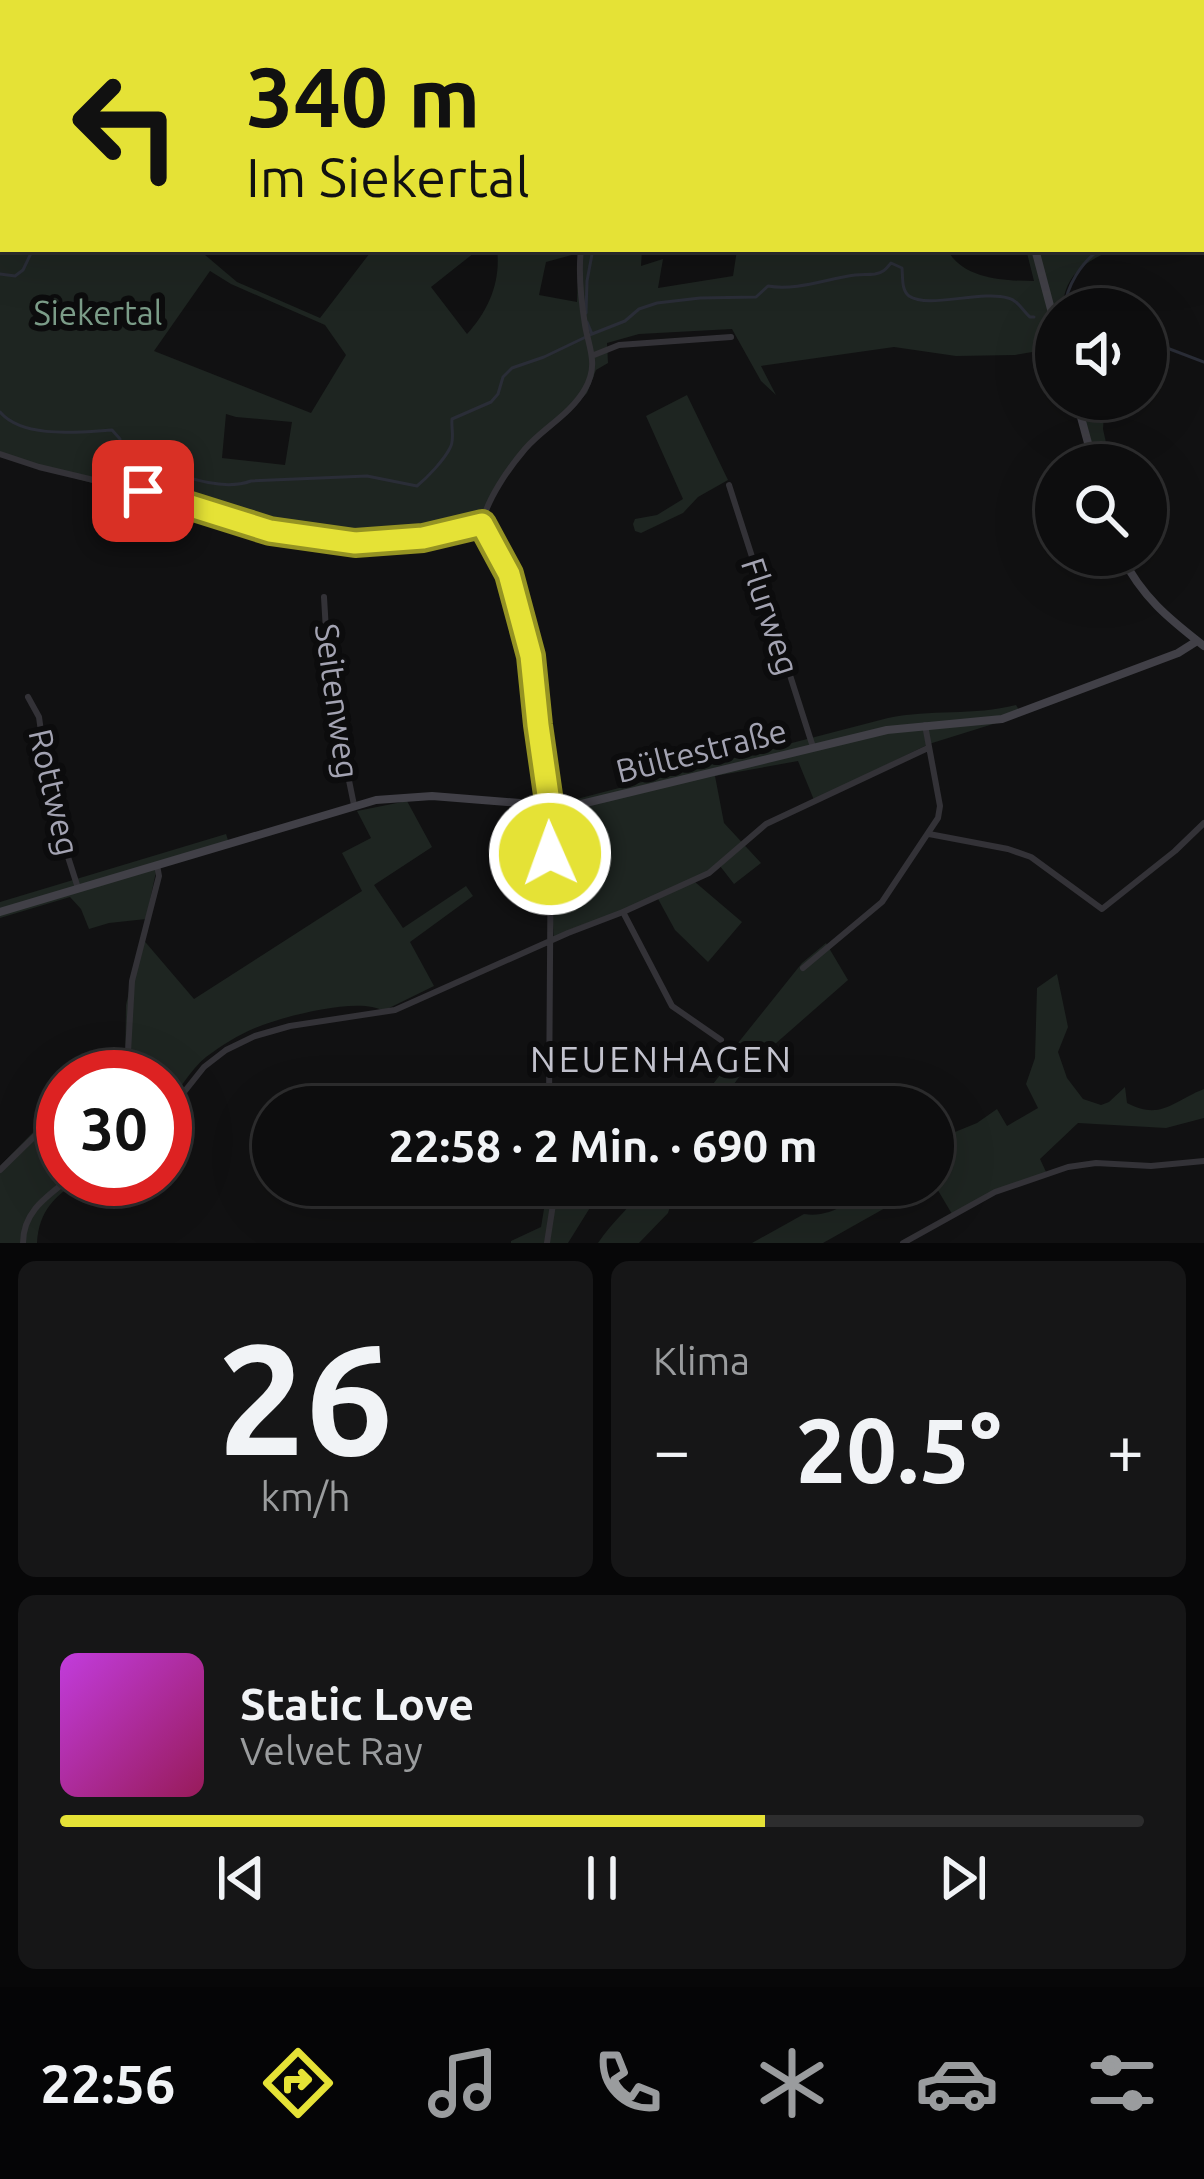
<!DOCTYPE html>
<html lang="de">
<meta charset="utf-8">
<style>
:root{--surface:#0d0d0e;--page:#161617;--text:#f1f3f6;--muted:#9a9c9e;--line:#2d2d2e;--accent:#e5e236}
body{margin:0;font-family:Ubuntu,sans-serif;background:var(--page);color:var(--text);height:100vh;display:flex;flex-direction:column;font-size:45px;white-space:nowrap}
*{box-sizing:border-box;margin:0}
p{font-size:39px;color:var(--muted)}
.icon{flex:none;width:66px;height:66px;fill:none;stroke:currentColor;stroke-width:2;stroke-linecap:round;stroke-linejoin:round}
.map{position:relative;height:1243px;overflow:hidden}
.details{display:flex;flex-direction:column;gap:18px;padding:18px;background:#070708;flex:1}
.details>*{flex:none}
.top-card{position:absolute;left:0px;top:0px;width:1206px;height:252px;box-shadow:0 12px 48px #0002,0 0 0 3px var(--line);background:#e5e236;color:#111;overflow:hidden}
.fabs{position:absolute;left:1035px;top:288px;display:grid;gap:24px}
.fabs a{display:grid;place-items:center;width:132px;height:132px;border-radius:50%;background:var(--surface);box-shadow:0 12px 48px #0002,0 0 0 3px var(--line);font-size:60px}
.speed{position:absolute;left:36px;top:1050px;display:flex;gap:24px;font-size:60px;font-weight:700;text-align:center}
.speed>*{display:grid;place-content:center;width:156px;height:156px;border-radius:50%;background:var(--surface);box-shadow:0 12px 48px #0002,0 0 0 3px var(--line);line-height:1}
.speed .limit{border:18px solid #d22;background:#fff;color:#111}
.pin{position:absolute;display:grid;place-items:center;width:102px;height:102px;color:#fff;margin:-51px;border-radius:24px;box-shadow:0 6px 18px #0006}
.me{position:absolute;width:132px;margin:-66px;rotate:358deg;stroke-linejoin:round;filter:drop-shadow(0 0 9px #0008)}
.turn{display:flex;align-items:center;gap:42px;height:252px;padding:0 48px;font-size:54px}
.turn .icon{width:156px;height:156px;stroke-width:2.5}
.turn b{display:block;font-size:84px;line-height:102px}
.big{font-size:90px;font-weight:700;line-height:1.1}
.details .card{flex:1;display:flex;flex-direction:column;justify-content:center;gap:18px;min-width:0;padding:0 42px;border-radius:18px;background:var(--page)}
.details .dial{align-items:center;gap:0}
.dial b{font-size:156px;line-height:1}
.song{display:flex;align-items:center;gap:36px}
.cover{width:144px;height:144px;border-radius:18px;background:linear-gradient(135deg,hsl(290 70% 55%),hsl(330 70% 35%))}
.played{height:12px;border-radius:6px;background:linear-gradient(90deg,var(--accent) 65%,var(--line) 65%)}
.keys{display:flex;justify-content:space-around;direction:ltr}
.heat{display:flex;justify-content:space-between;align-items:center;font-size:66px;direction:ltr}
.details .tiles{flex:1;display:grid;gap:18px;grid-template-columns:1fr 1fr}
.card:last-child{grid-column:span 2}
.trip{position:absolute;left:252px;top:1086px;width:702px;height:120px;border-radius:60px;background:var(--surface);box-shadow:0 12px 48px #0002,0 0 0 3px var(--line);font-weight:700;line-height:120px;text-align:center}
.menu{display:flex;height:192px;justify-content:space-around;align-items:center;background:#050506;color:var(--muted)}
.menu .icon{width:84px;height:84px}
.menu .selected{color:var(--accent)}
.menu b{font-size:54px;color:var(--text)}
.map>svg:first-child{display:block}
</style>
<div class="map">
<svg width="1204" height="1243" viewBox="0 0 1204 1243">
<rect width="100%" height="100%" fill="#111112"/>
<path fill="#1e2521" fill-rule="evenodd" d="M 0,98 L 3,101 L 3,249 L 198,249 L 237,282 L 320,318 L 373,249 L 479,249 L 431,287 L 467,334 C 489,310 501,281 497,249 L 642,249 L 641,266 L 663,259 L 658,288 L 733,276 L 737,250 L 947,249 C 962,279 1004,281 1034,281 L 1026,249 L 1114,249 C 1090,260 1070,270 1064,297 L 1093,309 L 1056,309 L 1056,348 L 1015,355 L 956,356 L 894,347 L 761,366 L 776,395 L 761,381 L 732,329 L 639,334 L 607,343 L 608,363 L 596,370 L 587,393 L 560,421 L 525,450 L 486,506 L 487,521 C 413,536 340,548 266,525 L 267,532 L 147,506 L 117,497 L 102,486 L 0,456 ZM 579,253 L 577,302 L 539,295 L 546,262 ZM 210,271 L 231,284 L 325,325 L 346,355 L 311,413 L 154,351 ZM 226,414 L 236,417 L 292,422 L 285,465 L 222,458 Z
M 687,395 L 728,480 L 698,497 L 683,513 L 641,533 L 635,531 L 633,524 L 635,519 L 657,515 L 683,499 L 646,416 Z
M 1072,399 L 1105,399 L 1103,429 L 1111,465 L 1091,465 Z
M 1016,705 L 1022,715 L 929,744 L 814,800 L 798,761 L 715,776 L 724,823 L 761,863 L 734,884 L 720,866 L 695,882 L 742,922 L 708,962 L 675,930 L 657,897 L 554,940 L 545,801 L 573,800 L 888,718 C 930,709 974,716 1016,705 Z
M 407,801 L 432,847 L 374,885 L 403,928 L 466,886 L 473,896 L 410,942 L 434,986 L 383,1011 C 360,996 281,1017 255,1028 C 238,1035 221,1046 206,1057 C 190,1070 178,1092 165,1108 L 165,1077 L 113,1077 L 125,1069 L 126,1005 L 141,937 L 194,999 L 362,891 L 342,853 L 371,838 L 357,811 Z
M 226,834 L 230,846 L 157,867 L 146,919 L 109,923 L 89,929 L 81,909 L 70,897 L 0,918 L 0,902 Z
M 826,943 L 848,980 L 742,1073 L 717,1107 L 695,1107 L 735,1056 L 734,1048 L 802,963 Z
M 1057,974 L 1068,1027 L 1058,1052 L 1067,1078 L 1083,1099 L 1101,1105 L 1109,1102 L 1125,1087 L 1127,1103 C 1161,1121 1173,1101 1204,1089 L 1204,1118 L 1166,1128 L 1078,1123 L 1040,1159 L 1047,1174 L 995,1192 L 952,1214 L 933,1182 L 933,1141 L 977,1123 L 997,1109 L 1007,1126 L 1038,1108 L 1026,1084 L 1035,1058 L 1037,988 Z
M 63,1109 L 63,1179 L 81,1179 C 55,1196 39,1210 37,1243 L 0,1243 L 0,1166 L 44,1121 Z
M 548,1185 L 591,1185 L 601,1190 L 568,1243 L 511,1243 L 511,1241 L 541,1227 Z
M 647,1185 L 677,1185 L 668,1213 L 639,1243 L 598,1243 C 613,1221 631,1206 647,1185 Z
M 875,1185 L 926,1185 L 823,1243 L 752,1243 L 804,1214 C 830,1219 854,1199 875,1185 Z"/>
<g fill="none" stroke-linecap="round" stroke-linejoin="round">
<path stroke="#2a2d37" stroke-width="3" d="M 691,3 L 691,0
M 1203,192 L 1204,192
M 0,274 L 15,276 L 23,270 L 33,249
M 1064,309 C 1067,285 1081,263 1100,249
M 586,313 L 587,281 L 593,249
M 592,334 L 625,321 L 639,309 L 657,303 L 700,298 L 756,297 L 768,286 C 796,291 826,279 855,275 C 862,274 868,275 875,274 C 884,272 885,270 891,263 L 902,268 C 903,276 901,290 909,296 C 928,309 981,290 1008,298 C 1018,300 1023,311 1030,317 L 1034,317
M 1146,340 L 1204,362
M 0,412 C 23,439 79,432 112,430 L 120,439 L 119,453 L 123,457 C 162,465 213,495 251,481 L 367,476 L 417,486 C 428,477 444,460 450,448 C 455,440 451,428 452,419 L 491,402 L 498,394 L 503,377 L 512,368 L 544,357 L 592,334 L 587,322"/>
<path stroke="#333237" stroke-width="6" d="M 1075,0 L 1079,3
M 556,3 L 559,0
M 639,3 L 640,0
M 594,355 L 619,345 L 731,337
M 0,454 L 39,467 L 169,498 L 270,531 L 299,536 L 355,543 L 423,539 L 480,524
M 729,485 L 813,747
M 482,523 L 509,574 L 531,655 L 538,725 L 551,816 L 549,1107
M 482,523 C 488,498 508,469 525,449 C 543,428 570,415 585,389 C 599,364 589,349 585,325 C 581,300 578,274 581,249
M 324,597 L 329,682 L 354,805
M 28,697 L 39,717 L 51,804 L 78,888
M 929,834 L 1008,849 L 1031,857 L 1102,909 L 1175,851 L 1204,823
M 623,912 L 672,1006 L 721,1040
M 803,968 L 882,902 L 938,818 L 940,806 L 925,725
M 117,1077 L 127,1070 L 132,981 L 159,876 L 157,865
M 165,1116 L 204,1067 L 226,1050 L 255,1036 L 290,1026 L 395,1010 L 568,933 L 623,912 L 709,873 L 766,824 L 928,748
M 0,1170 L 45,1126 L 63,1114
M 23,1243 C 23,1212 46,1197 69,1179
M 547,1243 L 556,1185
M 903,1243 L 995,1192 L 1068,1167 L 1096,1163 L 1151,1166 L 1204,1161"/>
<path stroke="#414047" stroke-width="8" d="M 942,0 L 945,3
M 1035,249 L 1056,328
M 1076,399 L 1094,465
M 1121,555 C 1142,597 1168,618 1204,646
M 0,912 L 376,800 L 432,796 L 569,807 L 887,730 L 1002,719 L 1178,653 L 1197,641"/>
</g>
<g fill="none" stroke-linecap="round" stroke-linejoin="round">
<defs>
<path id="route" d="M 143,491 L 270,531 L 355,543 L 423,538 L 482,524 L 509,574 L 531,656 L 538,725 L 551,816 L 550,854"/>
</defs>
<use href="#route" stroke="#959323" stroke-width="30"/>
<use href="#route" stroke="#e5e236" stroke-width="21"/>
</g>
<g text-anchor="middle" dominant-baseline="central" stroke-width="12" stroke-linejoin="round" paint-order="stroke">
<g font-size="33" fill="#7b9c88" stroke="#0c0c0d">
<text x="98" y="312">Siekertal</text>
</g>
<g font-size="33" fill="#a3a3b2" stroke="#0c0c0d">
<text transform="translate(771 616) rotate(72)">Flurweg</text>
<text transform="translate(338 701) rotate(82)">Seitenweg</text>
<text transform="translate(701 750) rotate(-14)">Bültestraße</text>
<text transform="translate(55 792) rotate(77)">Rottweg</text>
</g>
<g font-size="36" letter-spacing="3" fill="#c4c4cf" stroke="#0c0c0d">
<text x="662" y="1058">NEUENHAGEN</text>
</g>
</g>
</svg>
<div class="fabs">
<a><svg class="icon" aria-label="sound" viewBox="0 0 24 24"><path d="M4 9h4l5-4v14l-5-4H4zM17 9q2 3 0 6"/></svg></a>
<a><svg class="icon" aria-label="search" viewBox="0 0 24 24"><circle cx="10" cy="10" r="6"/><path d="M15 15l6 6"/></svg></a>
</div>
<div class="speed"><div class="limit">30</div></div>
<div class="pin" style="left:143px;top:491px;background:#d93025"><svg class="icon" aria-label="arrive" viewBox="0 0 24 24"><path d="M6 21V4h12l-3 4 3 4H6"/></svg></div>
<svg class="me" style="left:550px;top:854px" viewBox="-20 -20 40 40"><circle r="17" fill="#e5e236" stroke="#fff" stroke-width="3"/><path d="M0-11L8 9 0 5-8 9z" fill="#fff"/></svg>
<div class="trip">22:58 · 2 Min. · 690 m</div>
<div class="top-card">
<div class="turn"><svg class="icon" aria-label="left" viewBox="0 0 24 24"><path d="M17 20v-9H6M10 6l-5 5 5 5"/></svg><div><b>340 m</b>Im Siekertal</div></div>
</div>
</div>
<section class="details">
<div class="tiles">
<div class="card dial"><b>26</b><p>km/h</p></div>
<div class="card"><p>Klima</p>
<div class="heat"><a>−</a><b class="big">20.5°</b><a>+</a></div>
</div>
<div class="card">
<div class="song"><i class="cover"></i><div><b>Static Love</b><p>Velvet Ray</p></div></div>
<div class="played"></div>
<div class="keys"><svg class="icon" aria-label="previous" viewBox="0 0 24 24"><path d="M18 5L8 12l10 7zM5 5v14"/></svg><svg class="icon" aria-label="pause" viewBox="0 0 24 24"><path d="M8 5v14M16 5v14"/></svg><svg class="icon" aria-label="next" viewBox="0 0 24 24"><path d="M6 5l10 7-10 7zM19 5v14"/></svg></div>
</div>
</div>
</section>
<nav class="menu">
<b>22:56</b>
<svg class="icon selected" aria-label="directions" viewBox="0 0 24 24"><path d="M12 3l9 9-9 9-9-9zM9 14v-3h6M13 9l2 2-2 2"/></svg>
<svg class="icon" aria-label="music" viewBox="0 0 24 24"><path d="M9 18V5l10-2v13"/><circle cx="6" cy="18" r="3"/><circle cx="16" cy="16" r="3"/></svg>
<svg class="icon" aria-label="phone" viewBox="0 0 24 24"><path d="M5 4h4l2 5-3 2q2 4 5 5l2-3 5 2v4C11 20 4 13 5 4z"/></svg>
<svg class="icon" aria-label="climate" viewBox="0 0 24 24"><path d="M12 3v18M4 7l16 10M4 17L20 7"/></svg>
<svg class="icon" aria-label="car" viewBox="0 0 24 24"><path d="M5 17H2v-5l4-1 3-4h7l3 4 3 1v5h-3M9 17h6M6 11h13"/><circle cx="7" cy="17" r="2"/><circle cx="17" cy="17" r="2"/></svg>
<svg class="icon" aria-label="filters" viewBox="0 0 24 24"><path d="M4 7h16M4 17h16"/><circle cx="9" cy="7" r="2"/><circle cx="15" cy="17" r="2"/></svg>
</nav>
